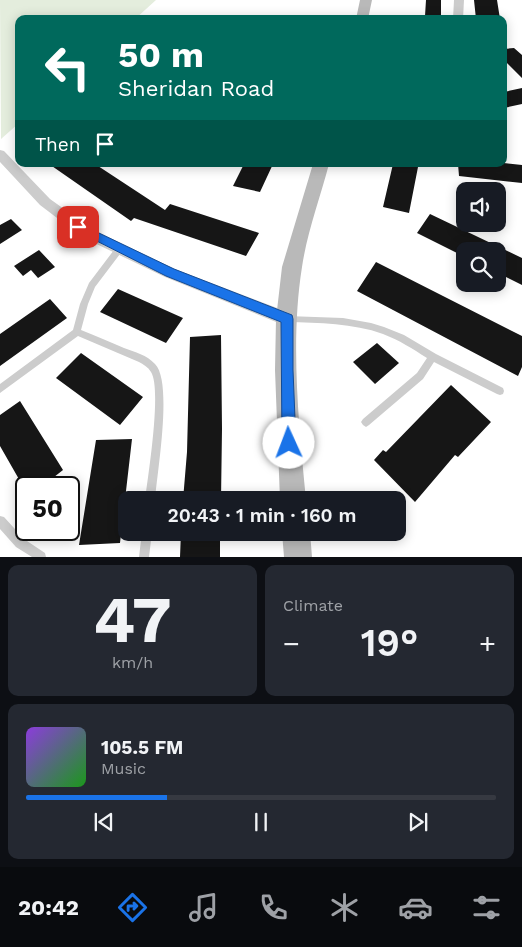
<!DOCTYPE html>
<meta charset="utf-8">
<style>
:root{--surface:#171b24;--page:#242831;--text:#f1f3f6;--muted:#9ea1a6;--line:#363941;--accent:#1a73e8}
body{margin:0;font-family:"Work Sans",sans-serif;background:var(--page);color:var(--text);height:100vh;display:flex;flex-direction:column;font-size:19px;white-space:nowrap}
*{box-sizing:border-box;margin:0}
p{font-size:16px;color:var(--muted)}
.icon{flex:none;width:28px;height:28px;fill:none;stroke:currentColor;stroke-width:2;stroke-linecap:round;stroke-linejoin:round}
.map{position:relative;height:557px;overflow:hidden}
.side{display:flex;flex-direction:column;gap:8px;padding:8px;background:#0d0f14;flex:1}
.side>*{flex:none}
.hud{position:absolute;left:15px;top:15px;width:492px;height:152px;border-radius:10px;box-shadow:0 2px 12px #0003;background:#00695c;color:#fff;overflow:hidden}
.controls{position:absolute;left:456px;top:182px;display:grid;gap:10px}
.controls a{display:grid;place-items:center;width:50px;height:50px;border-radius:10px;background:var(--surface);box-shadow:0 2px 12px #0003;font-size:25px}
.speed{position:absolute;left:15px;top:476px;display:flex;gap:10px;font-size:25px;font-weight:700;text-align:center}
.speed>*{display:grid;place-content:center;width:65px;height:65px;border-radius:50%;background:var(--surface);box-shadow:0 2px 12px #0003;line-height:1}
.speed .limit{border:2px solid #111;border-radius:8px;background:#fff;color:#111}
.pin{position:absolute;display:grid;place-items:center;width:42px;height:42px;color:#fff;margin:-21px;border-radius:10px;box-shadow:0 2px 8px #0006}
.me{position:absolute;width:55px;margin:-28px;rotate:358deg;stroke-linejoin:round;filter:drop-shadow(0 0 4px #0008)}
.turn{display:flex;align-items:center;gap:18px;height:105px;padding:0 20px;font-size:22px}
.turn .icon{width:65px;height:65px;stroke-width:2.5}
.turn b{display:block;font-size:35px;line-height:42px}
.then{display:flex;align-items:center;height:48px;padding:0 20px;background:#0003;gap:10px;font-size:19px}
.big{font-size:38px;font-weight:600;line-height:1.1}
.side .card{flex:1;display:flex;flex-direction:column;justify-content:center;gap:8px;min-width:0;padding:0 18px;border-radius:10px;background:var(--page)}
.side .dial{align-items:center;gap:0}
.dial b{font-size:65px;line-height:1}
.song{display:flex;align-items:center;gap:15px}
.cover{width:60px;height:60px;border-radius:8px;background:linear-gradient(135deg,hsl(270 70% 55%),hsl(120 70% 35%))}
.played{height:5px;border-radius:2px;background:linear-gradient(90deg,var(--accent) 30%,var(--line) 30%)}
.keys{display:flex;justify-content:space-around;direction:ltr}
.heat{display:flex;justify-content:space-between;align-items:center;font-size:28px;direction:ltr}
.side .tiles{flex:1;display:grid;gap:8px;grid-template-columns:1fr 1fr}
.card:last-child{grid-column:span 2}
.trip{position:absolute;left:118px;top:491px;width:288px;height:50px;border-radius:10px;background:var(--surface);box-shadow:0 2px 12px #0003;font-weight:600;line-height:50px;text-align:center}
.dock{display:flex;height:80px;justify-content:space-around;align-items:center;background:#090b0e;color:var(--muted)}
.dock .icon{width:35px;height:35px}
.dock .selected{color:var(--accent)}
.dock b{font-size:22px;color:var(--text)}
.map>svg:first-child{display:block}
</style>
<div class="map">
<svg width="522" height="557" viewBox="0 0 522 557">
<rect width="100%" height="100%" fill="#fff"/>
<path fill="#e4eddd" d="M 0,0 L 156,0 L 135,19 L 19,19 L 19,123 L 1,139 Z"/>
<path fill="#161616" d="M 426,0 L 441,0 L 441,18 L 425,16 Z
M 474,0 L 497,0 L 500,19 L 476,19 Z
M 514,48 L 522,55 L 522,78 L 504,60 L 504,49 Z
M 522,88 L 522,104 L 504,108 L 504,92 Z
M 504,163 L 522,165 L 522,183 L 459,176 L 458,164 Z
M 49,164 L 95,164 L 165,210 L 170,204 L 259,233 L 246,256 L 134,218 L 131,221 Z
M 244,164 L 273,164 L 260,192 L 233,186 Z
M 393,164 L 418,167 L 409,213 L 383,207 Z
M 430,214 L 522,258 L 522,285 L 498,273 L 498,251 L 465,251 L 465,257 L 417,233 Z
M 11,219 L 22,230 L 0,244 L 0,225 Z
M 39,250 L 55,267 L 38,278 L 31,270 L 23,276 L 14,266 Z
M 376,262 L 522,336 L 522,367 L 518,376 L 357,291 Z
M 118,289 L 183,318 L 166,343 L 100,312 Z
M 50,299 L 67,318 L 0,366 L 0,334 Z
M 221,335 L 222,429 L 221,500 L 183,500 L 187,452 L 190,337 Z
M 377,343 L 399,363 L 375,384 L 353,362 Z
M 81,353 L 143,397 L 120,425 L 56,378 Z
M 451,385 L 491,422 L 458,457 L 455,455 L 415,502 L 374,460 L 383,450 L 386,452 Z
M 20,401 L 63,470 L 40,488 L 24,488 L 0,446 L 0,415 Z
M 132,439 L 120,543 L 79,545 L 96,440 Z
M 181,532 L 220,532 L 220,557 L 180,557 Z"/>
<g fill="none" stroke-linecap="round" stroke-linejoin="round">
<path fill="#ccc" fill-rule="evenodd" d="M 120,245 L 123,246 L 124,248 L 123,250 L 95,287 L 88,304 L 81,330 C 96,336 110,342 124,348 C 135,352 147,355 155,364 C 173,382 157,473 155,500 L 145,500 C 148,476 162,389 151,372 C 148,367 143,364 139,362 L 78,336 L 0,393 L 0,384 L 73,330 L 80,304 L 89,283 L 117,246 Z
M 287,316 L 343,318 L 371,323 L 384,327 L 404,335 L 436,354 L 503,388 L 504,391 L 503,394 L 500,395 L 497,394 L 434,362 L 423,379 L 369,425 L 366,427 L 363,425 L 361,422 L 363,419 L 417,373 L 427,358 C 413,349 399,340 383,334 C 353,323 319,323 287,322 L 284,321 L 283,319 L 284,317 Z
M 0,516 L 4,517 L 24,539 L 45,553 L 46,557 L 32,557 L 16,547 L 0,529 Z
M 142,532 L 152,532 L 149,557 L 139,557 Z"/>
<path fill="#ccc" fill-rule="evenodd" d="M 454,0 L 464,0 L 463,19 L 453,19 Z
M 0,150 L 4,151 L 50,199 L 92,229 L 175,269 L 293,314 L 295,319 L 293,324 L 287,326 L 281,324 L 165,277 L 82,237 L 40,205 L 0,162 Z"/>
<path fill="#b9b9b9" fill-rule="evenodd" d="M 360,0 L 372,0 L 368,19 L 356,19 Z
M 313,164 L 329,164 C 320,198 307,233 302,267 C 290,342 299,426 306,500 L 280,500 L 275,370 L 276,319 L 282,267 Z
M 282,532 L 310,532 L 312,557 L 284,557 Z"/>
</g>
<path fill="#1a73e8" stroke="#114b97" d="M 78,223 L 174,269 L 292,315 L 293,319 L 293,370 L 296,443 L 294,448 L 289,450 L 284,448 L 282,443 L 281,322 L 166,276 L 75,230 L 73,227 Z"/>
</svg>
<div class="controls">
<a><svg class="icon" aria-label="sound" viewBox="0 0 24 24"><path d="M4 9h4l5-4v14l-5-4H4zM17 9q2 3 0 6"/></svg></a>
<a><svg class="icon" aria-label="search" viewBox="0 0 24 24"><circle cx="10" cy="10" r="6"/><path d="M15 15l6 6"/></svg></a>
</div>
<div class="speed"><div class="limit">50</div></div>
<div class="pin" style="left:78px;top:227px;background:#d93025"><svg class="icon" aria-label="arrive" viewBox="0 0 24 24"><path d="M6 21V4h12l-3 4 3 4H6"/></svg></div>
<svg class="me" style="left:289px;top:443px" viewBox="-20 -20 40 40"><circle r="19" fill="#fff"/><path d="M0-13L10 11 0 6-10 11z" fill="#1a73e8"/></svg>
<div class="trip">20:43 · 1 min · 160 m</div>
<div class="hud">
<div class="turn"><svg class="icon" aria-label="left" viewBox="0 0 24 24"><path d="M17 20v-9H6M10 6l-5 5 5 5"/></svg><div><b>50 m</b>Sheridan Road</div></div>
<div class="then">Then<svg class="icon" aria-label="arrive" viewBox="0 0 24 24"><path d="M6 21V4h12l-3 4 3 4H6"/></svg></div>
</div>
</div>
<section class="side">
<div class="tiles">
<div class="card dial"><b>47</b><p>km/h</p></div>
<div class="card"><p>Climate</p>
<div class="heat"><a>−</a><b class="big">19°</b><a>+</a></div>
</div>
<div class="card">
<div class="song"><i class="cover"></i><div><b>105.5 FM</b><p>Music</p></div></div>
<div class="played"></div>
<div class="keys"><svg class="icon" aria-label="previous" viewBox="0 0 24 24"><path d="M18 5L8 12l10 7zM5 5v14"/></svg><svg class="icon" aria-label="pause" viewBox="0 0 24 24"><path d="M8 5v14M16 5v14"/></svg><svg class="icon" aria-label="next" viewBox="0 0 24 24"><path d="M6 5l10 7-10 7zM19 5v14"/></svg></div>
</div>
</div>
</section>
<nav class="dock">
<b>20:42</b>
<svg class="icon selected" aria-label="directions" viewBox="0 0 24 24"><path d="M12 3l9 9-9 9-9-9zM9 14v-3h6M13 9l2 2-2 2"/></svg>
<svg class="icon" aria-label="music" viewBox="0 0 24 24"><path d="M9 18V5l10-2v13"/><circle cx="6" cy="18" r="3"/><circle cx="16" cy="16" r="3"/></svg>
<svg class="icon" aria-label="phone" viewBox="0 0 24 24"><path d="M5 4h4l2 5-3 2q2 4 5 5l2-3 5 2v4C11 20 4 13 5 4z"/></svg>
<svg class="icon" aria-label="climate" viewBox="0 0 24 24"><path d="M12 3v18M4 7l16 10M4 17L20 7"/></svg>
<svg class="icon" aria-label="car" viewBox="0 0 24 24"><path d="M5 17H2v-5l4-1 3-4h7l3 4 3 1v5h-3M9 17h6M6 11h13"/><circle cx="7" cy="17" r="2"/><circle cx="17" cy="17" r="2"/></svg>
<svg class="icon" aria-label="filters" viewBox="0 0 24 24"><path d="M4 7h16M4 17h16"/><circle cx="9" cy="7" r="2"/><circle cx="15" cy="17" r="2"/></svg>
</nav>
